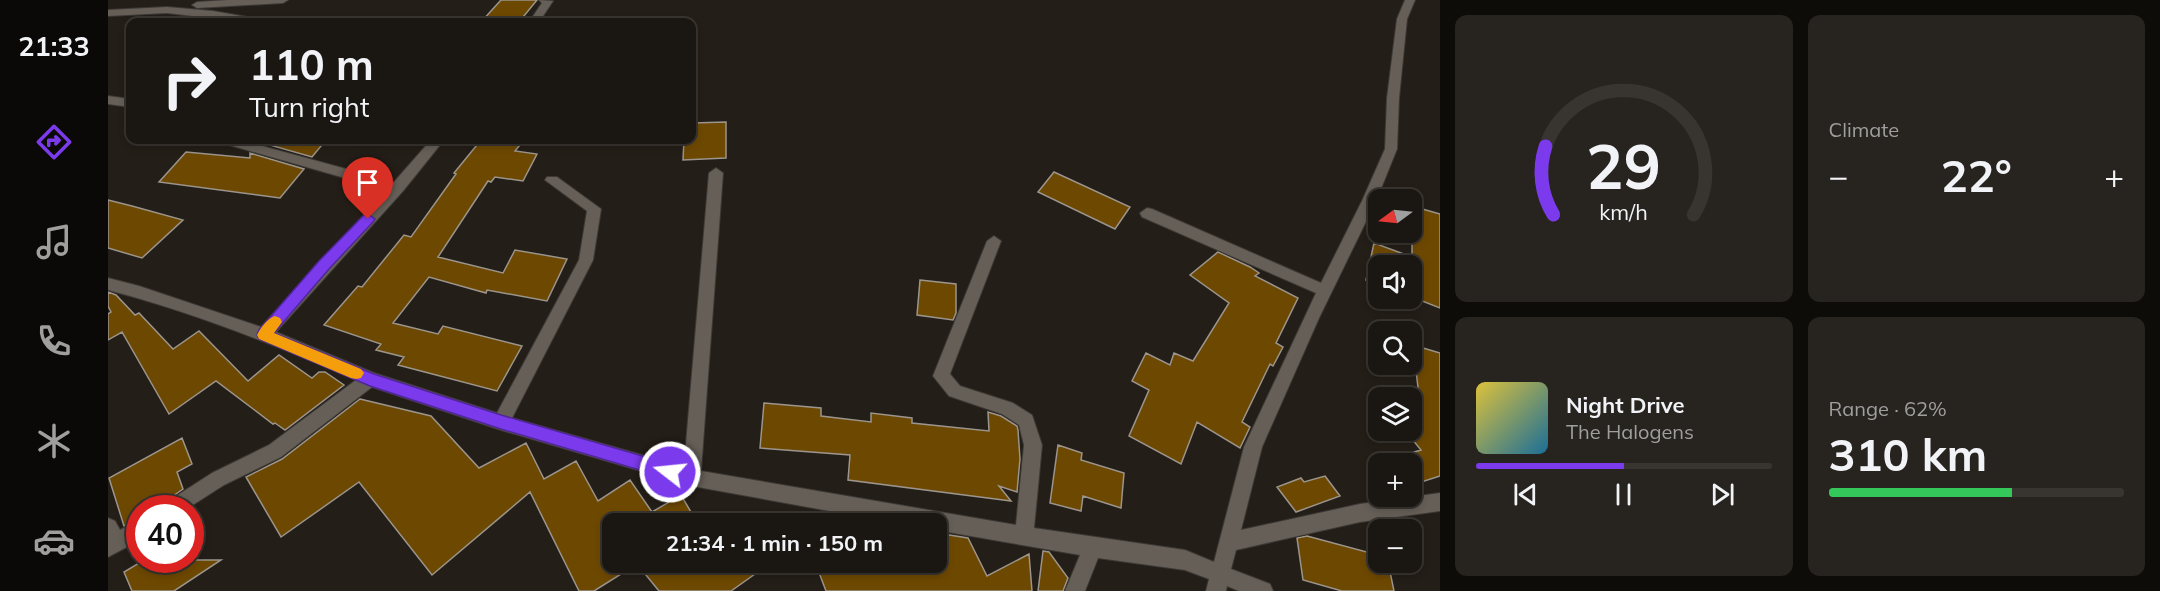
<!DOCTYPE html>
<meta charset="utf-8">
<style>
:root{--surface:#1a1611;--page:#27231f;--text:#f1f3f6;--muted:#9f9f9f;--line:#383531;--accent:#7c3aed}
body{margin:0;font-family:Mulish,sans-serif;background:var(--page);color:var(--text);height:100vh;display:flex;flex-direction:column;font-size:22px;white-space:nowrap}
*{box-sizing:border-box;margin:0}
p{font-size:20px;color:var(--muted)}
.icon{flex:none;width:33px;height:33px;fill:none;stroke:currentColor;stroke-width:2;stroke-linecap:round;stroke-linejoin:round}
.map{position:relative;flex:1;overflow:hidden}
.side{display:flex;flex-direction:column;gap:15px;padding:15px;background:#0e0c09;width:720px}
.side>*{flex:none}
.top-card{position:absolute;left:18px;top:18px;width:570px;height:126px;border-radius:12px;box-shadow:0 3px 9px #0003,0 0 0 2px var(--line);background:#1a1611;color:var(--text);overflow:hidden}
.needle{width:39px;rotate:255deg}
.buttons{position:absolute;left:1260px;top:189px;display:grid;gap:12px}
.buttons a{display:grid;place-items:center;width:54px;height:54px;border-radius:12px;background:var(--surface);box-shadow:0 3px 9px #0003,0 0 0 2px var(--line);font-size:30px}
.speed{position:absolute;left:18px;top:495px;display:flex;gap:12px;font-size:30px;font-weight:700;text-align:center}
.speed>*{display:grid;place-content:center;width:78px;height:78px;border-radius:50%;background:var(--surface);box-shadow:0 3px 9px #0003,0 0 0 2px var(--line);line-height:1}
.speed .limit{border:9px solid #d22;background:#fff;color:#111}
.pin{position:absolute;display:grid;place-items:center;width:51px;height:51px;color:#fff;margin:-62px -26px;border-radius:50% 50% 50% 0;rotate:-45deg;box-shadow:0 0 6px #0007}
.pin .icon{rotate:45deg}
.me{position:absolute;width:66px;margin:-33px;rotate:286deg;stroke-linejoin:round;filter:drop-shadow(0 0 4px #0008)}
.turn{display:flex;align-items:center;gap:21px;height:126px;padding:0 24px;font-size:27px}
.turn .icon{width:78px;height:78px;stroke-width:2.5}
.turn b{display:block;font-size:42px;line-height:51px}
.big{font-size:45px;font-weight:700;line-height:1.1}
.side .tile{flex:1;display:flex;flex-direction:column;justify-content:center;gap:9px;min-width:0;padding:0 21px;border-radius:12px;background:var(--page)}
.side .dial{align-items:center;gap:0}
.dial svg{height:156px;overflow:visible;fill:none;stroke:var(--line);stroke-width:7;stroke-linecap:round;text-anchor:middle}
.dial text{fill:var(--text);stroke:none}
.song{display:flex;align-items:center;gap:18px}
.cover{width:72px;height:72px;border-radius:9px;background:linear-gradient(135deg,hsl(50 70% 55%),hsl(200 70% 35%))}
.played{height:6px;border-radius:3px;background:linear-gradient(90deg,var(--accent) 50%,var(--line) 50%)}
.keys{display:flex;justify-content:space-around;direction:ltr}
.heat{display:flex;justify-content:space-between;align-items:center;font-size:33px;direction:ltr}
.charge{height:9px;border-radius:4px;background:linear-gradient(90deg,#34c759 62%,var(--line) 0)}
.side .tiles{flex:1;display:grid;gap:15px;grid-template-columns:repeat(2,1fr)}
.trip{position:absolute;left:494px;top:513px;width:345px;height:60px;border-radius:12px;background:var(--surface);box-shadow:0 3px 9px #0003,0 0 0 2px var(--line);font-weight:700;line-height:60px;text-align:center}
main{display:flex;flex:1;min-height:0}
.dock{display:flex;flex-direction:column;width:108px;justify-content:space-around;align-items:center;background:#0a0907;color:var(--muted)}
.dock .icon{width:42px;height:42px}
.dock .current{color:var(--accent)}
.dock b{font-size:27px;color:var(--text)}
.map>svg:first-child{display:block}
</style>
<main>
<nav class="dock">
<b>21:33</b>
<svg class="icon current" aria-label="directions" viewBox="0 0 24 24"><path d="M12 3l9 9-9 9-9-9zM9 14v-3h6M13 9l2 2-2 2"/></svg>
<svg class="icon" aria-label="music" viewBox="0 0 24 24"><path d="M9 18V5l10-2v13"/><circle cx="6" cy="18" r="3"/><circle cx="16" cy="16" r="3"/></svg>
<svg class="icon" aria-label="phone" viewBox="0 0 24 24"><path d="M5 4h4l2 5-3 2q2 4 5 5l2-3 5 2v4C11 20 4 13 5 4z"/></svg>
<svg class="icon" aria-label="climate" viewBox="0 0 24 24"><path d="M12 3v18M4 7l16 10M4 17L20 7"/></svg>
<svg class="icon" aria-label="car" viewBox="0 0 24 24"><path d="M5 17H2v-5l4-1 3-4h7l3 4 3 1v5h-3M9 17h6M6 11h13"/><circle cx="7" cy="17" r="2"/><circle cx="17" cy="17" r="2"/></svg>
</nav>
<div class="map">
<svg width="1332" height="591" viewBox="0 0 1332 591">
<rect width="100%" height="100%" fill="#231e17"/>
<path fill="#6d4801" stroke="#9b958d" stroke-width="1.5" d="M 393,0 L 429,0 L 411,22 L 373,22 Z
M 618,122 L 618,158 L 575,160 L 576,140 L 584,140 L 584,123 Z
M 144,140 L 218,140 L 204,157 Z
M 373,140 L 416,140 L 407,151 L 429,154 L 415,181 L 387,177 L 383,182 L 380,181 L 330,257 L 395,273 L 407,250 L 459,259 L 439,301 L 379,290 L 378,293 L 321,277 L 285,323 L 330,334 L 335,326 L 414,346 L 389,391 L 290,365 L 296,357 L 268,350 L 273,344 L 216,325 L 250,286 L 254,287 L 296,235 L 303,237 L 348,174 L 346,173 Z
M 78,152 L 142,158 L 142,153 L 196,169 L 172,198 L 51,182 Z
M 946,172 L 1022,207 L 1007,229 L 930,192 Z
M 0,200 L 24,206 L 75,220 L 34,258 L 0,248 Z
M 1304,206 L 1332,214 L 1332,308 L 1304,297 L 1304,266 L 1270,266 L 1270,285 L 1258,280 L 1266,243 L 1304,257 Z
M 1110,252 L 1142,267 L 1151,273 L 1147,276 L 1190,298 L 1168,343 L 1175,347 L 1165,366 L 1162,364 L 1134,422 L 1142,427 L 1132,448 L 1089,422 L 1073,464 L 1021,436 L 1041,390 L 1024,381 L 1038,353 L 1062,365 L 1066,353 L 1085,361 L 1121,303 L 1082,275 Z
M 812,280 L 848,284 L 848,313 L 845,320 L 809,315 Z
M 0,292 L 8,295 L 27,315 L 31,313 L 65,349 L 91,331 L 140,381 L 171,355 L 204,378 L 211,372 L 217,372 L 236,385 L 177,430 L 167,423 L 165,424 L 108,381 L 61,414 L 14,332 L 0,340 L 0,314 L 3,312 L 0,306 Z
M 1305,345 L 1332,353 L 1332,476 L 1304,485 L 1304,464 L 1270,464 L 1270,472 L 1265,464 L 1313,450 L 1304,439 L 1304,416 L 1313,413 Z
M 252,399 L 323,416 L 371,468 L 418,443 L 436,479 L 468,461 L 490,501 L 522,480 L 544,512 L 573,495 L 590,524 L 504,524 L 504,562 L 664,562 L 623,591 L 551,591 L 529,564 L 486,591 L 471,591 L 422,492 L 324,575 L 251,482 L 173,537 L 138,477 L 174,459 Z
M 656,403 L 713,408 L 713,416 L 763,422 L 763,413 L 804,418 L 804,423 L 881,431 L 880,412 L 893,416 L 909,426 L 910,430 L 912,459 L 909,492 L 891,486 L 903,501 L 740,480 L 742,455 L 652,448 Z
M 74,438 L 84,464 L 69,472 L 75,489 L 48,508 L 32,508 L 32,518 L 16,526 L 1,478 Z
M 950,445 L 974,453 L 973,460 L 1016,473 L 1013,508 L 975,496 L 973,511 L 942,503 Z
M 1217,476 L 1232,496 L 1188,512 L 1169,487 L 1193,478 L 1196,482 Z
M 835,534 L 860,538 L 879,576 L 921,554 L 924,591 L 718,591 L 707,562 L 828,562 L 828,536 Z
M 1199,536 L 1270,555 L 1270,562 L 1280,562 L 1286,591 L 1234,591 L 1195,580 L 1189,538 Z
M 935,551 L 941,552 L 960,578 L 955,591 L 930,591 Z
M 36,560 L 113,560 L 66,591 L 24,591 L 16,572 Z"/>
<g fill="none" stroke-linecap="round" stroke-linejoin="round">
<defs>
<path id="minor" d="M 120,0 L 180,0 L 175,3 L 89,8 L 84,5 L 89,2 Z
M 431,0 L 445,1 L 431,22 L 421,22 L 434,3 Z
M 1297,0 L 1307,0 L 1299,19 L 1291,98 L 1289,149 L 1268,201 L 1211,318 L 1154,447 L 1133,530 L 1252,504 L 1332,493 L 1332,511 L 1252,522 L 1128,550 L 1123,569 L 1162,584 L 1165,591 L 1131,591 L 1119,586 L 1118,591 L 1098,591 L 1101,579 L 1077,570 L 990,558 L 977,591 L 957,591 L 972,555 L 828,530 L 828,524 L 793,524 L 584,486 L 393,430 L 264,387 L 173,457 L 116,485 L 80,508 L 56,508 L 59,502 L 104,473 L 161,445 L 248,380 C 167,345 85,312 0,290 L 0,278 L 31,286 L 153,327 L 279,190 L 114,143 L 112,140 L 132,140 L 286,182 L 323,140 L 336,140 L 295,191 L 168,332 L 266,373 L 389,413 L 471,260 L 479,211 L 437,180 L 439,177 L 449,177 L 493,209 L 485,260 L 404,418 L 576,467 L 601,173 L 608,168 L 615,173 L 593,471 L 908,525 L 916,445 L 911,425 L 894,414 L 841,396 L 825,376 L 879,241 L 886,236 L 893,241 L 842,374 L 852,386 L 905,403 L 924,415 L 934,445 L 926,528 L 1077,550 L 1106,562 L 1136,447 L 1208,293 L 1034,217 L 1032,213 L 1039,208 L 1044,209 L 1213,283 L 1254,201 L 1277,149 L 1279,98 L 1289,19 Z
M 59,7 L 105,11 L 151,19 L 156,22 L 135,22 L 59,13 L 0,16 L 0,10 Z
M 0,96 L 22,99 L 22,107 L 0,104 Z
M 0,518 L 7,521 L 12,530 L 32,520 L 32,540 L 0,557 Z"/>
</defs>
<use href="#minor" stroke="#3d3935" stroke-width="2"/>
<use href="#minor" fill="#655f57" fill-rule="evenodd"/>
</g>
<path fill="#7c3aed" stroke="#51269a" stroke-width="1.5" d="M 260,214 L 267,219 L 265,222 L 221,269 L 166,333 L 266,374 L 393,415 L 562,464 L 568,466 L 571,472 L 568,477 L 562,479 L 393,429 L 262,386 L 151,339 L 149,335 L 151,330 L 211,261 L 256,215 Z"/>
<path fill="#f59e0b" d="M 167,316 L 172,318 L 174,322 L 166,333 L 253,369 L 256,373 L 253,378 L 248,379 L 243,378 L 151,339 L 149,335 C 153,327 159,319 167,316 Z"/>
</svg>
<div class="buttons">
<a><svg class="needle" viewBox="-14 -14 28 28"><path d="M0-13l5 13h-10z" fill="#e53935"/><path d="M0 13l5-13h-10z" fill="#9f9f9f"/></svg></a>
<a><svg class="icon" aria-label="sound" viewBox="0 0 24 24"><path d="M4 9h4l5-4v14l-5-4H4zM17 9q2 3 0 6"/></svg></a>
<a><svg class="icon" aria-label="search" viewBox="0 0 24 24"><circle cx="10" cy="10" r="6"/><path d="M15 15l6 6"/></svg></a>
<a><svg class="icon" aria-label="layers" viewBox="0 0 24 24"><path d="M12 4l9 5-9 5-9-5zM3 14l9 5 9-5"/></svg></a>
<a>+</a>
<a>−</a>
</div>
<div class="speed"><div class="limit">40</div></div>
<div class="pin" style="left:260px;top:219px;background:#d93025"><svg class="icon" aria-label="arrive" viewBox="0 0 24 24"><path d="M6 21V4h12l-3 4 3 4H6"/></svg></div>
<svg class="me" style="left:562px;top:472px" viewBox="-20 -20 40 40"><circle r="17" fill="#7c3aed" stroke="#fff" stroke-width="3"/><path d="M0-11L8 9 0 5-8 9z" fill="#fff"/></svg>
<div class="trip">21:34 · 1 min · 150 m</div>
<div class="top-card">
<div class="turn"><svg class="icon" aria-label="right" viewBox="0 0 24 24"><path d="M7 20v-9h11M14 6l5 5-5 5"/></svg><div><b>110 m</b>Turn right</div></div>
</div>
</div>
<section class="side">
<div class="tiles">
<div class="tile dial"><svg viewBox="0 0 100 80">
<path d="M14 69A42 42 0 1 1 86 69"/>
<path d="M14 69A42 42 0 0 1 10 34" stroke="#7c3aed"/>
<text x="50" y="56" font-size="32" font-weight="700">29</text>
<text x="50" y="72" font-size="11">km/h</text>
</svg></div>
<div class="tile"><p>Climate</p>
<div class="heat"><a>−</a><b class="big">22°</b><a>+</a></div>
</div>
<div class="tile">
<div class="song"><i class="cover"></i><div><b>Night Drive</b><p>The Halogens</p></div></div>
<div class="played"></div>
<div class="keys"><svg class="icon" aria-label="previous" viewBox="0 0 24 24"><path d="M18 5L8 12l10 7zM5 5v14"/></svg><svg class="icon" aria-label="pause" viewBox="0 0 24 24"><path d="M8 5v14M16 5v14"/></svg><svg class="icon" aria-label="next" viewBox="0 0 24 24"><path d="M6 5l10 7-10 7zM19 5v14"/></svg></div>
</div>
<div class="tile"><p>Range · 62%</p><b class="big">310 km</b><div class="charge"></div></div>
</div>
</section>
</main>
